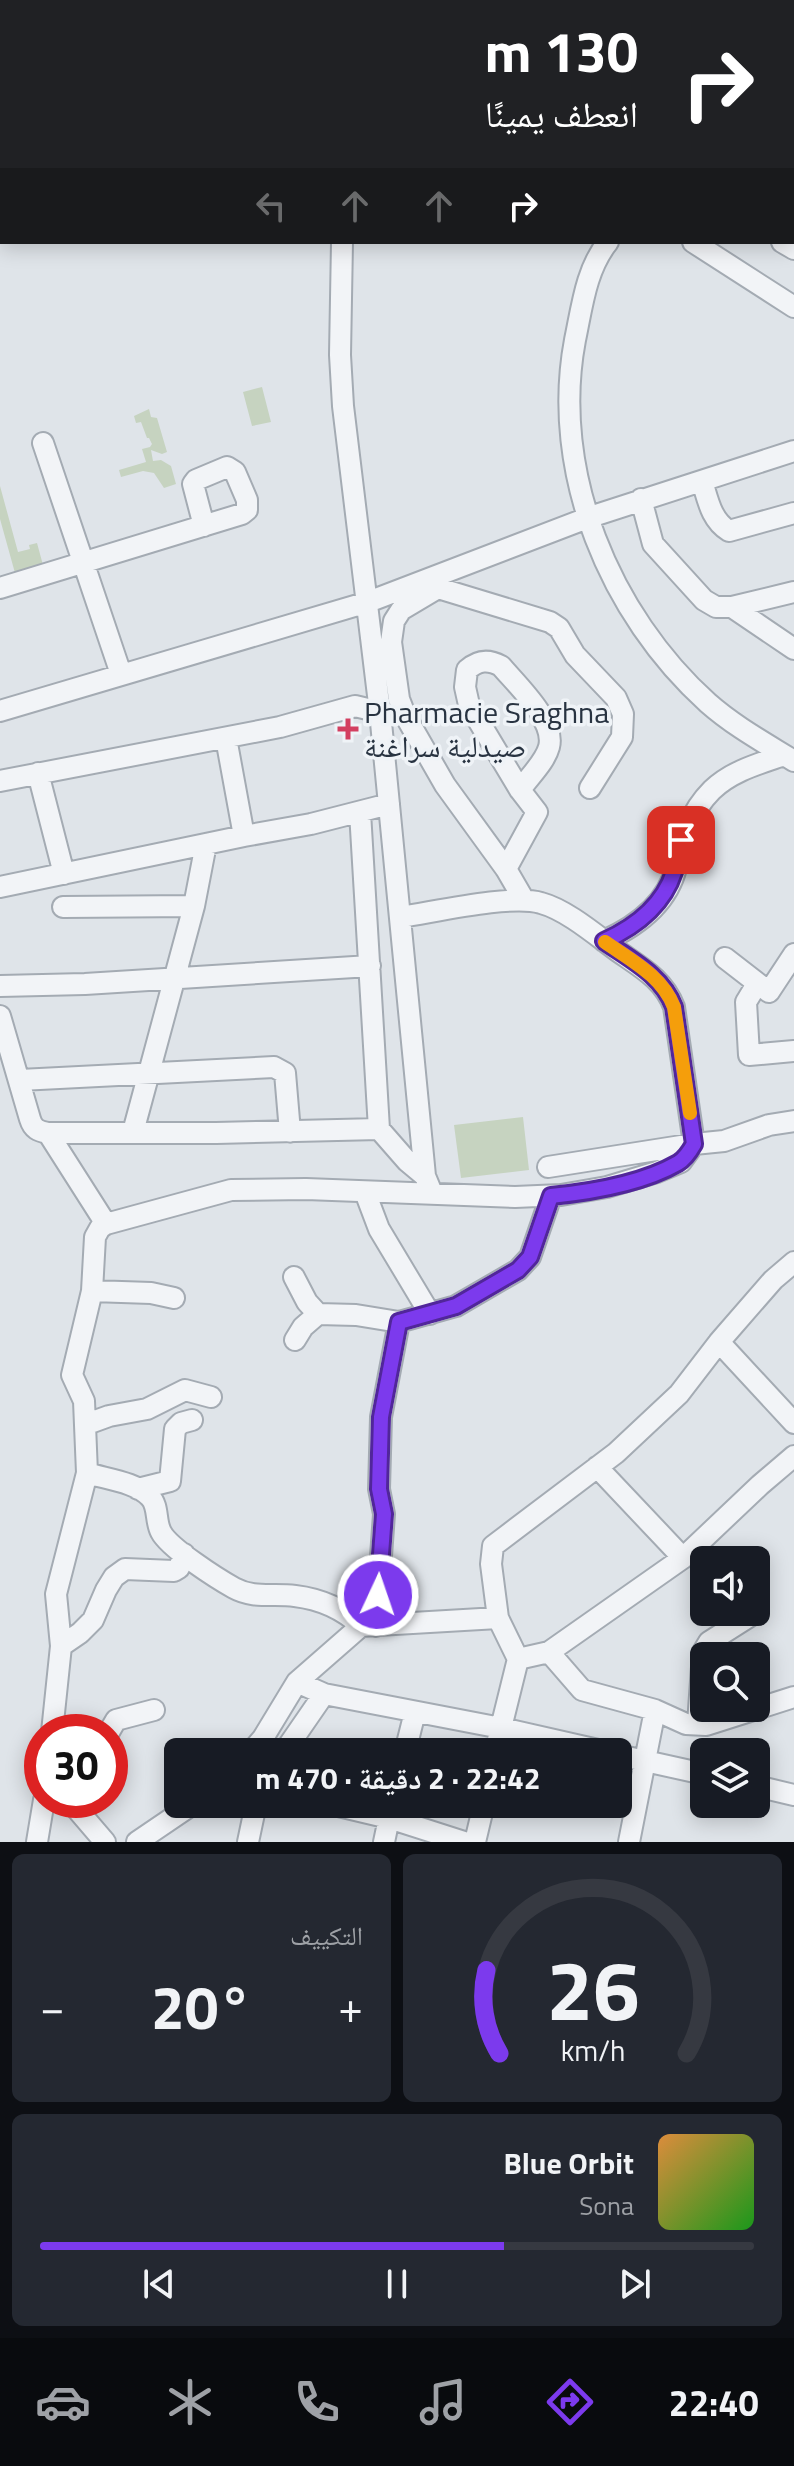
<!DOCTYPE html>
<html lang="ar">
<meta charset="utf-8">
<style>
:root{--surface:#171b24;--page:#242831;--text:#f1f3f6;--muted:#9ea1a6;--line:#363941;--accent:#7c3aed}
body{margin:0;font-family:"Titillium Web","Noto Naskh Arabic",sans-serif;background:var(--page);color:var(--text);direction:rtl;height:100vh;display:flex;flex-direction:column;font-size:30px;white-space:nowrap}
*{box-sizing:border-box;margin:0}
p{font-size:26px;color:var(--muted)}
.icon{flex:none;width:44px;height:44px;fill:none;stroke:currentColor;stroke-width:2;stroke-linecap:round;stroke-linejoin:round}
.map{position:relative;height:1842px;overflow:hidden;direction:ltr}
.side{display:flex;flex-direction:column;gap:12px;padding:12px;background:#0d0f14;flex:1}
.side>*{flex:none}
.hud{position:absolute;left:0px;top:0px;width:794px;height:244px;box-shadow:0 4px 20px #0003;direction:rtl;background:#202124;color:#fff;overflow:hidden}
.tools{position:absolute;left:690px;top:1546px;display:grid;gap:16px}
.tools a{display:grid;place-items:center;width:80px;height:80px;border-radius:12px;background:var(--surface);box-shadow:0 4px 20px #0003;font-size:40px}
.speed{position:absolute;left:24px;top:1714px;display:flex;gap:16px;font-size:40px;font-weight:700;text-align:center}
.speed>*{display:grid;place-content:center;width:104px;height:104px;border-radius:50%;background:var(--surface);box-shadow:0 4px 20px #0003;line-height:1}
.speed .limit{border:12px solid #d22;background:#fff;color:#111}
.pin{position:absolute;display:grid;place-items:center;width:68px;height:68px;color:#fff;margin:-34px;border-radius:16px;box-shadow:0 4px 12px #0006}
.me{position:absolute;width:88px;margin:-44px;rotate:3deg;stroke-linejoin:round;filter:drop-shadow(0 0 6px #0008)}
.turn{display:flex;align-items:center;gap:28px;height:168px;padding:0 24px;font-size:36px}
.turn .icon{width:104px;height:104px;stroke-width:2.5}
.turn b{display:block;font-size:56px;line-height:68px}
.lanes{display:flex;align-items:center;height:76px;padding:0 24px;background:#0003;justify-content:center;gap:40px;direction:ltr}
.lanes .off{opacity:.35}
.big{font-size:60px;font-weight:700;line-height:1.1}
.side .tile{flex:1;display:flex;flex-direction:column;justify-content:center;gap:12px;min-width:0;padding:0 28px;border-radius:12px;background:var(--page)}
.side .dial{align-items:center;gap:0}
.dial svg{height:208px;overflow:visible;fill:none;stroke:var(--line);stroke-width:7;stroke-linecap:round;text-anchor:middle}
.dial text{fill:var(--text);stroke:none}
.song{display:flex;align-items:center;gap:24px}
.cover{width:96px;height:96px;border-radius:12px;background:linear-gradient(135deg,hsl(30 70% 55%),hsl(120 70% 35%))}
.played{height:8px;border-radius:4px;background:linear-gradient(90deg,var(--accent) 65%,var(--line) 65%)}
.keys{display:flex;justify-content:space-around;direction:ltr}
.heat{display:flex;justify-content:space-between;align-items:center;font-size:44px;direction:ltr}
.side .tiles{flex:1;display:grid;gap:12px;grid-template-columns:1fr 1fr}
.tile:last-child{grid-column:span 2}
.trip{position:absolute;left:164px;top:1738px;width:468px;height:80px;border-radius:12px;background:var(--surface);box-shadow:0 4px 20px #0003;font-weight:700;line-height:80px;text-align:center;direction:rtl}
.tabs{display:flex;height:128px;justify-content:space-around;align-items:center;background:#090b0e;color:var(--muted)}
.tabs .icon{width:56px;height:56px}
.tabs .on{color:var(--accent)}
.tabs b{font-size:36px;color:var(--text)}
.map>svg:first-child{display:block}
</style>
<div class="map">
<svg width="794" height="1842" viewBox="0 0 794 1842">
<rect width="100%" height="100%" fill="#dfe4e9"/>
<path fill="#c6d3c0" d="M 262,387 L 271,422 L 252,426 L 243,392 Z
M 149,409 L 151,417 L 157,418 L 167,452 L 162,454 L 151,450 L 153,461 L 161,460 L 171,466 L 176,484 L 164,488 L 154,473 L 143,471 L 121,477 L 119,470 L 146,462 L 142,449 L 150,447 L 152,444 L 149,438 L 147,438 L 141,422 L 136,423 L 134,416 Z
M 0,486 L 18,552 L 30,549 L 29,545 L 37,543 L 43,565 L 15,573 L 0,519 Z
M 523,1117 L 529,1170 L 461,1178 L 454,1125 Z"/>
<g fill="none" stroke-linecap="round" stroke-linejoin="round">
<defs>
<path id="minor" d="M 372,2 L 372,0
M 590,2 L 590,0
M 792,30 L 794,29
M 342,242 L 340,355 L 343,406 L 380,712 L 425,1176 L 432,1193
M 608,242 C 586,269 582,307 575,340 C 550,472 610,615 708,703 C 734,726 765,743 794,761
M 693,242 L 794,307
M 782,242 L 794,249
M 43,443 L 121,674
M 702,481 C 708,500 711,520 729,531 L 794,513
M 641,499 L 653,544 L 704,600 L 716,607 L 732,607 L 794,649
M 0,588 L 242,514 L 247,510 L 247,500 L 235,472 L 227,467 L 196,480 L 193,484 L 204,526
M 732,607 L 794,592
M 0,711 L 368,602 L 590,517 L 794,451
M 226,738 L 244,836
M 38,773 L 64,874
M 0,781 L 280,727 L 355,706 L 380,712
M 360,812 L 379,1129
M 506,869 L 537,812 L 520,790 L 469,705 L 465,687 L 467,670 C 478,660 488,659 501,666 C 517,685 556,721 549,747 C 545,762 529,777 520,790
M 0,887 L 244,836 L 311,824 L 389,804
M 524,900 L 506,869 L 445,785 L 406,717 L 399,699 L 391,642 L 394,621 L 401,610 L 438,588 L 550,622 L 559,628 L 575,655 L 616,698 L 623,714 L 622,737 L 590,788
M 63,907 L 194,906
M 401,917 C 435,912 511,894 541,903 C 567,910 597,936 619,952 C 642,968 664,980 674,1007 L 694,1144 L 548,1167
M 604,941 C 635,927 667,904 676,868 C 683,838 689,813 712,790 C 732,771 758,764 784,755
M 725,958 L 769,992 L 794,954
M 757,984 L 746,1002 L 749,1055 L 794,1051
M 0,986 L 85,984 L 370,966
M 0,1016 L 30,1119 C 33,1129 38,1131 48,1133 L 216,1133 L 379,1129 L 407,1161 L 425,1176
M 20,1080 L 274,1067 L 285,1073 L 290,1132
M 133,1132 L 194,906 L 206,844
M 48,1133 L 106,1224
M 365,1192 L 379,1229 L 430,1314
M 294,1277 L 307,1302 L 318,1314 L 356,1315 L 399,1322 L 456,1306 L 518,1270 L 530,1257 L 551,1196
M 92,1291 L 151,1293 L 174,1298
M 295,1340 L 303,1327 L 318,1314
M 719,1342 L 794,1423
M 87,1424 L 109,1416 L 147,1409 L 185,1390 L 211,1397
M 597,1467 L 683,1558
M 87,1473 C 106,1479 136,1482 150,1497 C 159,1506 155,1521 161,1532 C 169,1548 218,1579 234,1588 C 254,1599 273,1593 295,1596 C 320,1599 343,1609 361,1626
M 138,1489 L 170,1481 L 175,1429 L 181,1423 L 192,1420
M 376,1626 L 384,1514 L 379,1489 L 381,1417 L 399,1322
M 61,1646 L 80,1633 L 93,1620 L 106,1590 L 114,1577 L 125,1569 L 174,1571 L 179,1568 L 184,1554
M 549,1652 L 582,1690 L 655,1710 L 686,1724 L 706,1725 L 794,1697
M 518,1659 L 549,1652 L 683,1558 L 760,1485 L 794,1456
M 297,1682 L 324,1694 L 501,1728 L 607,1752
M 698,1724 L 703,1652 L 709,1642 L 750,1616
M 52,1732 L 61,1646 L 56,1594 L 87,1473 L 84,1401 L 72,1375 L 92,1291 L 95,1237 L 100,1228 L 106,1224 L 231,1190 L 306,1189 L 515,1197 L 561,1195 L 607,1187 L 657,1172 L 681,1162 L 694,1144 L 724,1141 L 769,1125 L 794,1121
M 109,1732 L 116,1720 L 154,1710
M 251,1752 L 263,1738 L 297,1682 L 361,1626 L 498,1618 L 491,1564 L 493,1546 L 616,1453 L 679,1394 L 719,1342 L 773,1280 L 794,1262
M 284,1752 L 324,1694
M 405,1752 L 415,1712
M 495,1752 L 518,1659 L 498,1618
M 618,1755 L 704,1774
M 756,1786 L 794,1795
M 69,1800 L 105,1842
M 330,1804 L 389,1818 L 464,1842
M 37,1842 L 44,1800
M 137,1842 L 193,1804
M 248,1842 L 256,1804
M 384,1842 L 392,1804
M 475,1842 L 484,1804
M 629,1842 L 655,1710"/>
</defs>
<use href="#minor" stroke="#a4abb3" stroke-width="24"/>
<use href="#minor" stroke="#f2f4f7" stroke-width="20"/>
</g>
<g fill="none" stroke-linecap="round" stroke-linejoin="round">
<defs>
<path id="route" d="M 378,1595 L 384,1514 L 379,1489 L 381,1417 L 399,1322 L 456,1306 L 518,1270 L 530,1257 L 551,1196 C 591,1192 643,1183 678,1163 C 685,1159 690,1151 694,1144 L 674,1007 C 662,975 631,960 604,941 C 635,927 663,906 674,872 C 678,862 678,851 681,840"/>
</defs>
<use href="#route" stroke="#51269a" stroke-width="20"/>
<use href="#route" stroke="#7c3aed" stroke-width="14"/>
<path stroke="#f59e0b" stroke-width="14" d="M 605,942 C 632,961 662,976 674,1007 L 690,1113"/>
</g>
<path fill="#d33f60" stroke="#eff3f7" stroke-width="3" d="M344 717h8v8h8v8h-8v8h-8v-8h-8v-8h8z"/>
<g text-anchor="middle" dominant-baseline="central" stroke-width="7" stroke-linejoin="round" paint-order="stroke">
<g font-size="30" fill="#283341" stroke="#eff3f7" text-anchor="start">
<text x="364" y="712">Pharmacie Sraghna<tspan x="364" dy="34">صيدلية سراغنة</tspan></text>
</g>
</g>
</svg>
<div class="tools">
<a><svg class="icon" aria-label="sound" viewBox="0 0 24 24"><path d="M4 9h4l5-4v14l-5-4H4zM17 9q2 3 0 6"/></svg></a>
<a><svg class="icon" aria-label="search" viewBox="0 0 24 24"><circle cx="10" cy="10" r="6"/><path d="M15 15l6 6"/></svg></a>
<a><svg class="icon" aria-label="layers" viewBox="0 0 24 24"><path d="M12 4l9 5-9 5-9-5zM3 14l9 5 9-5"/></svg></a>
</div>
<div class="speed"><div class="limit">30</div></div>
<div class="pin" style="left:681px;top:840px;background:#d93025"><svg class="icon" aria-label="arrive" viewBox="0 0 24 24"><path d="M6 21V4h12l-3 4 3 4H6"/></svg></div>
<svg class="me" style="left:378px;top:1595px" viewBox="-20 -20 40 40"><circle r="17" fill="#7c3aed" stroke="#fff" stroke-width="3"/><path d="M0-11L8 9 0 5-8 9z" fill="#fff"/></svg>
<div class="trip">22:42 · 2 دقيقة · 470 m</div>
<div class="hud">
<div class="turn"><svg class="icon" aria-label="right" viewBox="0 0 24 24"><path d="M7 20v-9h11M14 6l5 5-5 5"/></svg><div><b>130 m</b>انعطف يمينًا</div></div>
<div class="lanes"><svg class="icon off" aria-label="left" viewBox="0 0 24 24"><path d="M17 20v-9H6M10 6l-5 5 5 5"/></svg><svg class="icon off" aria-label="ahead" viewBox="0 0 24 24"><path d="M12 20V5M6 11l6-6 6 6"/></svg><svg class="icon off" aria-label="ahead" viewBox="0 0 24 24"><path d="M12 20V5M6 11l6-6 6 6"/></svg><svg class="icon" aria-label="right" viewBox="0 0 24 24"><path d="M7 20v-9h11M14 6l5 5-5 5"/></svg></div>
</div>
</div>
<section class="side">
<div class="tiles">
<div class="tile dial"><svg viewBox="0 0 100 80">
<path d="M14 69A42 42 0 1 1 86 69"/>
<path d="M14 69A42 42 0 0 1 9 37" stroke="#7c3aed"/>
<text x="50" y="56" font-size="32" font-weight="700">26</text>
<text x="50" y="72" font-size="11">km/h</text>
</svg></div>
<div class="tile"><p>التكييف</p>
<div class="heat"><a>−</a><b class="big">20°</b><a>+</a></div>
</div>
<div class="tile">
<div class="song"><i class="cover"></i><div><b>Blue Orbit</b><p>Sona</p></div></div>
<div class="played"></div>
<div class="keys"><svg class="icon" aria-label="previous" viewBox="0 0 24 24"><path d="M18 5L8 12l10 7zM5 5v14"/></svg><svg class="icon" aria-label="pause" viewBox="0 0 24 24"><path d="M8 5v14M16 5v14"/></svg><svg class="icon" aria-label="next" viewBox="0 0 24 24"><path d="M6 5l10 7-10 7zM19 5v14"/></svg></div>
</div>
</div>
</section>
<nav class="tabs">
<b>22:40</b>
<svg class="icon on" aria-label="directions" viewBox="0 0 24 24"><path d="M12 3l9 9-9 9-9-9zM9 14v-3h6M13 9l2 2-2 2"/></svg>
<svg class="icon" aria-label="music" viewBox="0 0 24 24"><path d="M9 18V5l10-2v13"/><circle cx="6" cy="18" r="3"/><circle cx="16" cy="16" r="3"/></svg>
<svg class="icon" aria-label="phone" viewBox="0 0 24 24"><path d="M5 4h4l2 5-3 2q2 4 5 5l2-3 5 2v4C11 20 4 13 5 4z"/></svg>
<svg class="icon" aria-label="climate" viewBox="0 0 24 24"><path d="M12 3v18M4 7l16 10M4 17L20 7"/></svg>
<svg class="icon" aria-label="car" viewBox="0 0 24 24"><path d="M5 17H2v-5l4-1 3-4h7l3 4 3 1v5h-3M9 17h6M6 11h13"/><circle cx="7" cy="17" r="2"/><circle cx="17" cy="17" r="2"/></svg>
</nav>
